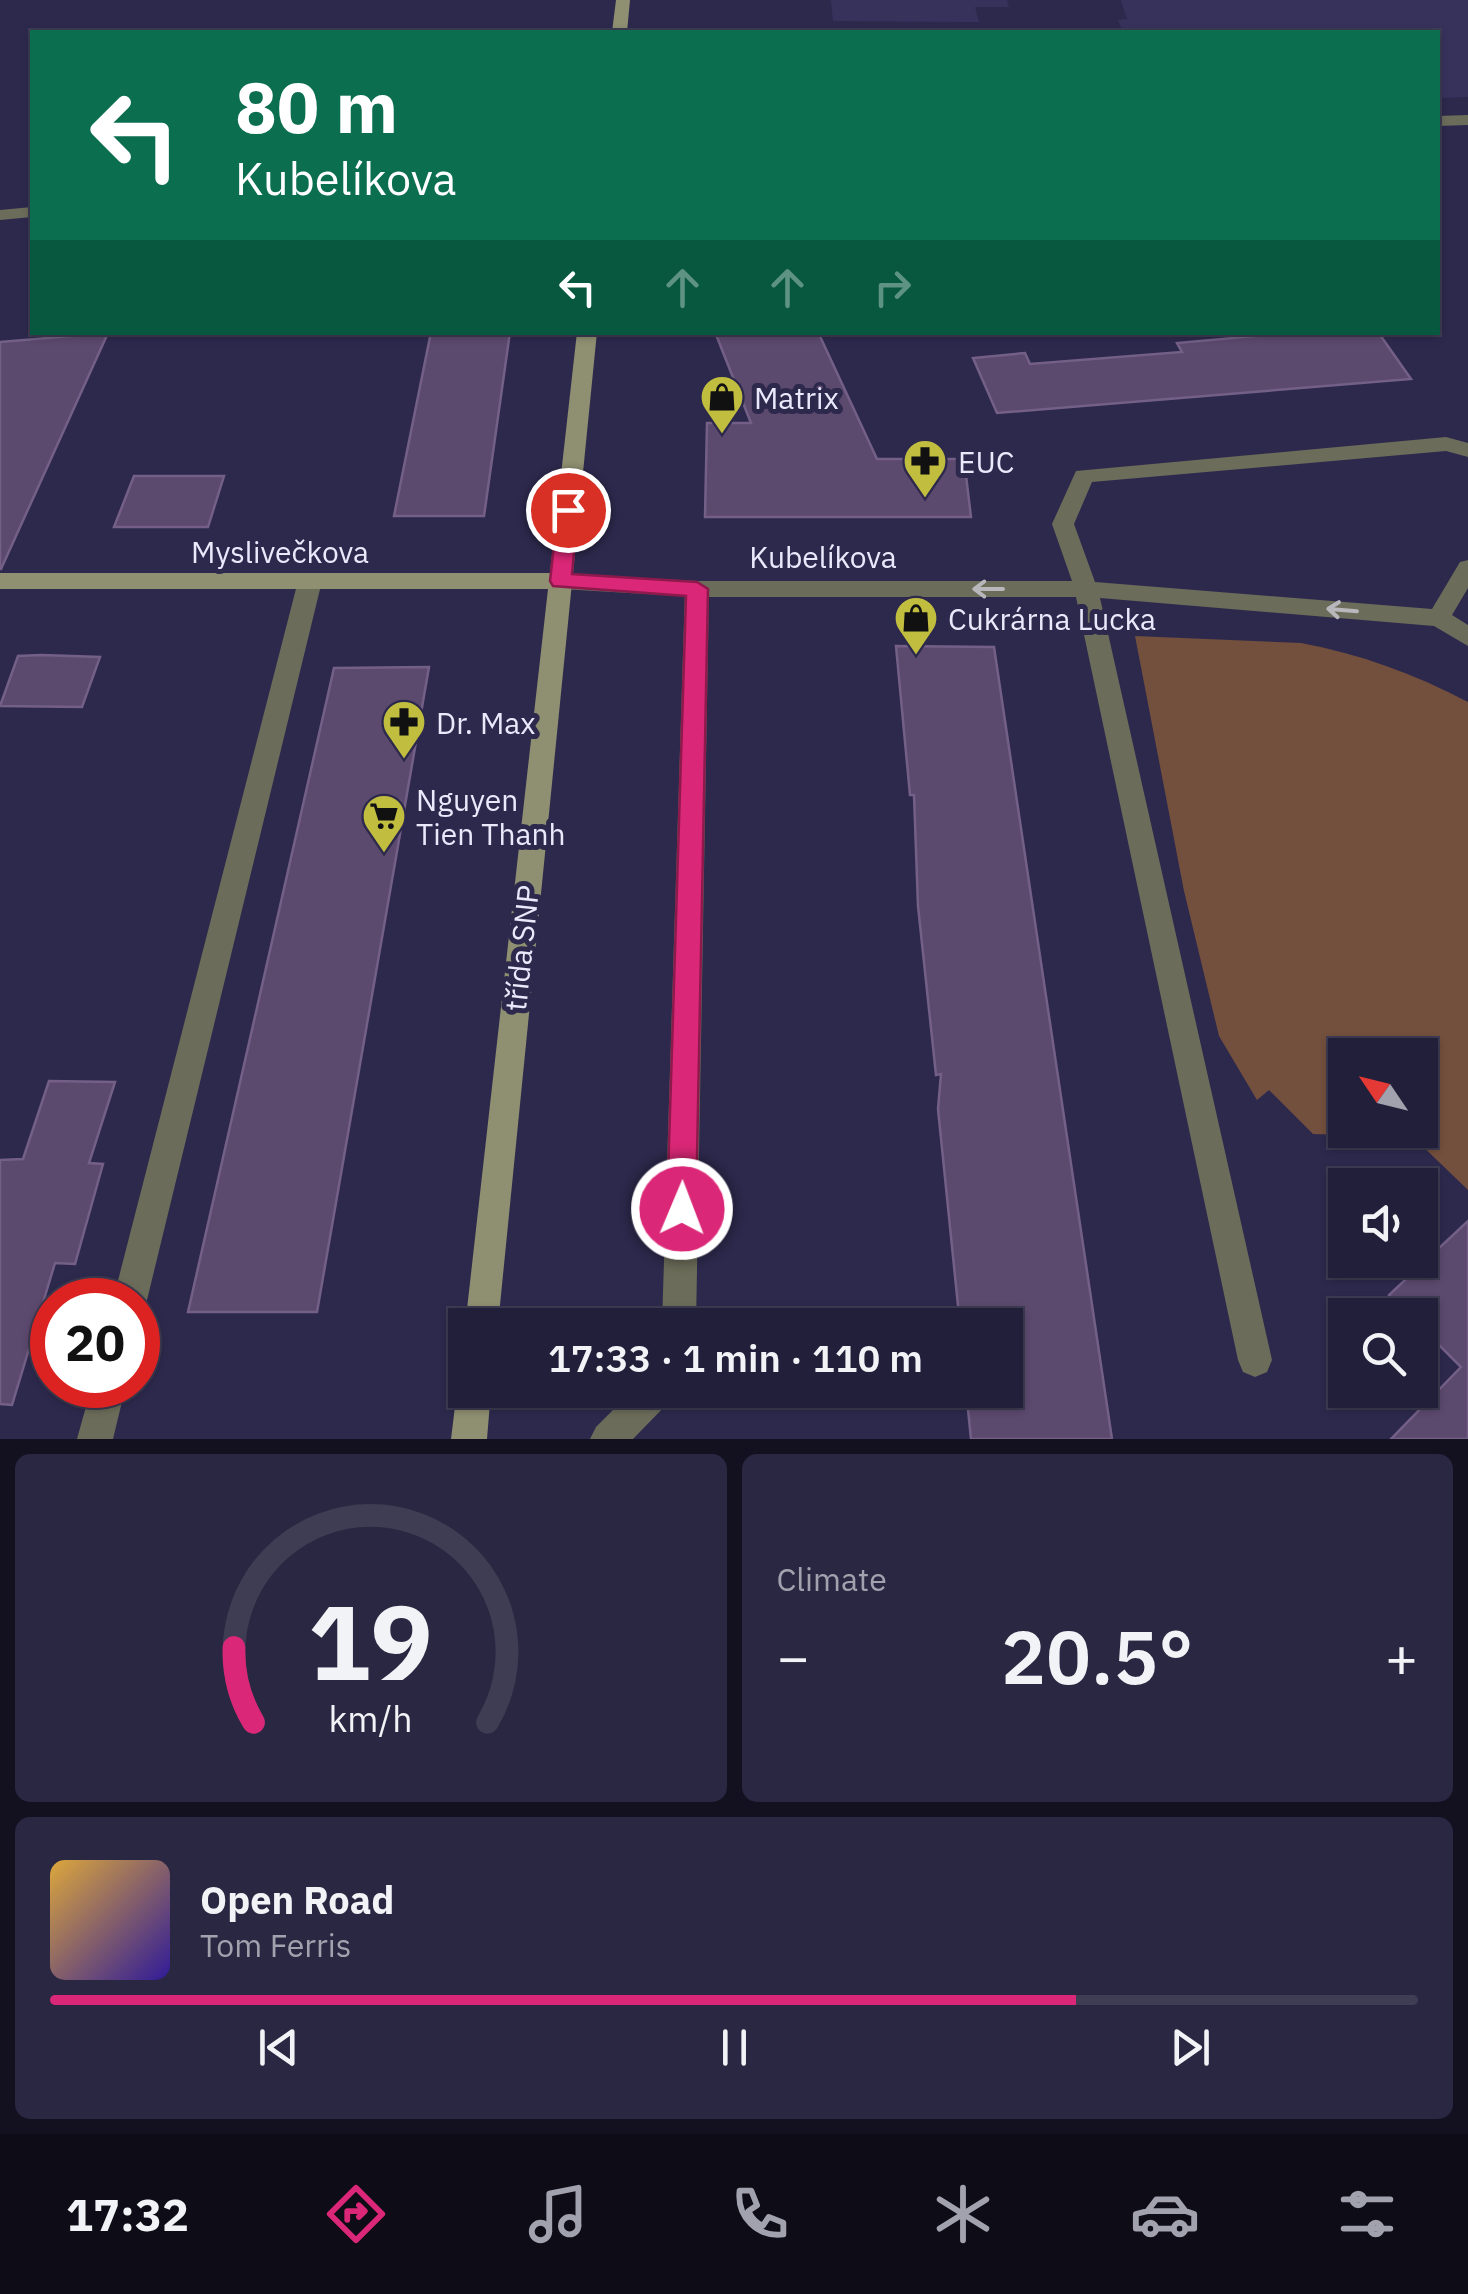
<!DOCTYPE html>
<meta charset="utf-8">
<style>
:root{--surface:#221f3a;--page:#2a2742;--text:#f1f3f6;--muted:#a2a2af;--line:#3f3d54;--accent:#db2777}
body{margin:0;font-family:"IBM Plex Sans",sans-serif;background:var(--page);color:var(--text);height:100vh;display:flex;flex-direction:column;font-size:38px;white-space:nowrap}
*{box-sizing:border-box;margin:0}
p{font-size:32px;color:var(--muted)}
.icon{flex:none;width:55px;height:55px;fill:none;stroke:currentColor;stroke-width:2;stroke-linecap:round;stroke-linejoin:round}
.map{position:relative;height:1439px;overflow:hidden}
.side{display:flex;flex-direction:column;gap:15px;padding:15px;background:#131120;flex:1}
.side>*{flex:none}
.top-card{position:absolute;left:30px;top:30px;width:1410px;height:305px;border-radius:0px;box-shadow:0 2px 8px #0004,0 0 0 2px var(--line);background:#0b6e4f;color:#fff;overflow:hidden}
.needle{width:65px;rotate:305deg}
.tools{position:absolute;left:1328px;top:1038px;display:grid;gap:20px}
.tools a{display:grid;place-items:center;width:110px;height:110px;border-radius:0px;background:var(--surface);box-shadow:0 2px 8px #0004,0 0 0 2px var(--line);font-size:50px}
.speed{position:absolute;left:30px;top:1278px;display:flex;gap:20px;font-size:50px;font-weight:700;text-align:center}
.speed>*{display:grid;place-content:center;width:130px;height:130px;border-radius:50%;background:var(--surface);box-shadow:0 2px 8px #0004,0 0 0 2px var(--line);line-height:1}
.speed .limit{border:15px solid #d22;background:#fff;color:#111}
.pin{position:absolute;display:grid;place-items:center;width:85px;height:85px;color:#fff;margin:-42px;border:5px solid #fff;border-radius:50%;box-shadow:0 2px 10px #0007}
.me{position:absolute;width:110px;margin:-55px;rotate:1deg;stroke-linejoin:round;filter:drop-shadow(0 0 8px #0008)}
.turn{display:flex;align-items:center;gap:35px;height:210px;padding:0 40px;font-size:45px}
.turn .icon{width:130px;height:130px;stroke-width:2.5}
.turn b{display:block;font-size:70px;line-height:85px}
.lanes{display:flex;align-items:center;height:95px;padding:0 40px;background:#0003;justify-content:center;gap:50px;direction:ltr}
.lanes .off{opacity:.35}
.big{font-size:75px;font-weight:600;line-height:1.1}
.side .card{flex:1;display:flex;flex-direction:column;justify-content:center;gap:15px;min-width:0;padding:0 35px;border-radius:15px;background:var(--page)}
.side .dial{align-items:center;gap:0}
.dial svg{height:260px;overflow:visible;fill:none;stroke:var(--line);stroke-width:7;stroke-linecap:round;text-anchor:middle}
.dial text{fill:var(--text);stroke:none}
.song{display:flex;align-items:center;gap:30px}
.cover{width:120px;height:120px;border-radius:15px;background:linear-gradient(135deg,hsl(40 70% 55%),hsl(250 70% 35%))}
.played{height:10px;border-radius:5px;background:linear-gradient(90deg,var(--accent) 75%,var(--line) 75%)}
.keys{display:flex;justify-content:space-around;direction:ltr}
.heat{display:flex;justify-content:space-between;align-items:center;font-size:55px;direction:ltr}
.side .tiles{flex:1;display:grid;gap:15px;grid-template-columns:1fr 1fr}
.card:last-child{grid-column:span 2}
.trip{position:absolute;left:448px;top:1308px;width:575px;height:100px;border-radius:0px;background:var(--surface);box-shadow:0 2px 8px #0004,0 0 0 2px var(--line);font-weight:600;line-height:100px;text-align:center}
.menu{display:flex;height:160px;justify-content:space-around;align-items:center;background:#0e0c17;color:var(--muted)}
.menu .icon{width:70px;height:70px}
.menu .on{color:var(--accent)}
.menu b{font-size:45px;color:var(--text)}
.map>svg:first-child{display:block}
</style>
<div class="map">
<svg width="1468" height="1439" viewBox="0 0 1468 1439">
<rect width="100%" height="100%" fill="#2d294d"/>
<path fill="#37325c" d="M 831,0 L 1007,0 L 1009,7 L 975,7 L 979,22 L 833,21 Z
M 1121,0 L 1468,0 L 1468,97 L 1438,98 L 1438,32 L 1123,32 L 1118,20 L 1127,19 Z"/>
<path fill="#734f3d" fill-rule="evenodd" d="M 1135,636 L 1301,643 C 1360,654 1415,674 1468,702 L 1468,1190 L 1413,1137 L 1313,1134 L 1269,1090 L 1257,1100 L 1219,1036 L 1184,891 ZM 1345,1055 L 1420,1055 L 1420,1130 L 1345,1130 Z"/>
<path fill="#5c496e" stroke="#746087" stroke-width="2.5" d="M 431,332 L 510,332 L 484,516 L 394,516 Z
M 715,332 L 818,332 L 877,459 L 964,459 L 971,517 L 705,517 L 707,423 L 751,423 Z
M 1299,332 L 1378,332 L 1411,379 L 997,413 L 973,358 L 1025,353 L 1030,364 L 1182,352 L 1177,343 Z
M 108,333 L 1,569 L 0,569 L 0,342 Z
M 134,476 L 224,476 L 208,527 L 114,527 Z
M 896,646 L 994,647 L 1112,1439 L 971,1439 L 966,1390 L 1005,1390 L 1005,1325 L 960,1325 L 938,1109 L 941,1074 L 936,1075 L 918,906 L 914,795 L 910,795 Z
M 41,655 L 100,657 L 82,707 L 0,706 L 18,656 Z
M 429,667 L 317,1312 L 188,1312 L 334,668 Z
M 49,1081 L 115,1082 L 89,1163 L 103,1164 L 75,1264 L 55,1263 L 12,1405 L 0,1404 L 0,1160 L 23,1159 Z
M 1468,1221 L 1468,1439 L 1391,1439 L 1461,1367 L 1420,1326 L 1420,1315 L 1408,1315 L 1389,1295 Z"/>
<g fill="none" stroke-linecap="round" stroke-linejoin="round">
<path fill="#6c6c5a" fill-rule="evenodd" d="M 697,581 L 709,589 L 696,1325 L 662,1325 L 685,589 Z
M 633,1390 L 674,1390 L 669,1402 L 633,1439 L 590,1439 L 596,1427 Z"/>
<path fill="#6c6c5a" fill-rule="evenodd" d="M 1468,115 L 1468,125 L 1438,126 L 1438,116 Z
M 32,207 L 32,217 L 0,220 L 0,210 Z
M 1446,437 L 1468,443 L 1468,457 L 1446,451 L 1092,482 L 1074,524 L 1095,582 L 1432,609 L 1460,562 L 1468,560 L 1468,588 L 1452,615 L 1468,625 L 1468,646 L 1434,626 L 1100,598 L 1272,1360 L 1267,1372 L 1255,1377 L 1243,1372 L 1238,1360 L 1076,597 L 697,597 L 561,589 L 549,581 L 561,573 L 697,581 L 1072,581 L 1052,524 L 1076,471 Z
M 310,573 L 322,581 L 147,1300 L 138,1313 L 138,1300 L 113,1300 L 298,581 Z
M 92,1385 L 126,1385 L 113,1439 L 77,1439 Z"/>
<path fill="#8f8f71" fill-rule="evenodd" d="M 616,0 L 630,0 L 627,32 L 612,32 Z
M 577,332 L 597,332 L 498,1325 L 465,1327 L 548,589 L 0,589 L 0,573 L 550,573 Z
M 465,1377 L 465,1390 L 491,1390 L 487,1439 L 451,1439 L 457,1390 Z"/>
</g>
<defs><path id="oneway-shaft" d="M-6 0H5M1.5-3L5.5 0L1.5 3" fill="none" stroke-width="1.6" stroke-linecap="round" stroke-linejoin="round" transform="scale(2.5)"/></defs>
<g stroke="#b8b7bb">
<use href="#oneway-shaft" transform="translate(988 589) rotate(-180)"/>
<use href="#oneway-shaft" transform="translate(1342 610) rotate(-175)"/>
</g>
<path fill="#db2777" stroke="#8e194d" stroke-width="2.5" d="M 568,503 L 578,510 L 572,574 L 697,582 L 708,589 L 696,1209 L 692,1219 L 682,1223 L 672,1219 L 667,1209 L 686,596 L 553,586 L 550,581 L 558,510 Z"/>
<defs>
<symbol id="shop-pin" viewBox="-11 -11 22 30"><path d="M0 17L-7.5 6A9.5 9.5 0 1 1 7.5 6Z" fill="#c1bd3f" stroke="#2d294d"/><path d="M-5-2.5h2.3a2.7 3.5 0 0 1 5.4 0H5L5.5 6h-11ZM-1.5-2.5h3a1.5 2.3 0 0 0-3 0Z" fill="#111"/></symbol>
<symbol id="pharmacy-pin" viewBox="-11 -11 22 30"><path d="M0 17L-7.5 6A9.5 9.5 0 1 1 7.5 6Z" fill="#c1bd3f" stroke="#2d294d"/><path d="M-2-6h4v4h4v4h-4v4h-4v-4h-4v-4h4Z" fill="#111"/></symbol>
<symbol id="supermarket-pin" viewBox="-11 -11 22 30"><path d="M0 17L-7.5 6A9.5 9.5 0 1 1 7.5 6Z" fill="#c1bd3f" stroke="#2d294d"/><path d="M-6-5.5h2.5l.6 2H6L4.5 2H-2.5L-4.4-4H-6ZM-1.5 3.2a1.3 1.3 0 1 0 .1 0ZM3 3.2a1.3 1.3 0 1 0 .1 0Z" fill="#111"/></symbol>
</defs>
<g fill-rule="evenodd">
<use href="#shop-pin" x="697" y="372" width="50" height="68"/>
<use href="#pharmacy-pin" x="900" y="436" width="50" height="68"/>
<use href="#shop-pin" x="891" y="593" width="50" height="68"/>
<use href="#pharmacy-pin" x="379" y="697" width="50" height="68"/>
<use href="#supermarket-pin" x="359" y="791" width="50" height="68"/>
</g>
<g text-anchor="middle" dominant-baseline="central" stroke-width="10" stroke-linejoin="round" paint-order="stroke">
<g font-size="30" fill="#eae9fc" stroke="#2d294d" text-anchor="start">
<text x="754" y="397">Matrix</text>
<text x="958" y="461">EUC</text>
<text x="948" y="618">Cukrárna Lucka</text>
<text x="436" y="722">Dr. Max</text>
<text x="416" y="799">Nguyen<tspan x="416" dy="34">Tien Thanh</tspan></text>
</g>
<g font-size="30" fill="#eae9fc" stroke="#2d294d">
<text x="280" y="551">Myslivečkova</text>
<text x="823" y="556">Kubelíkova</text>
<text transform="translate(521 948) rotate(-84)">třída SNP</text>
</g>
</g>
</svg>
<div class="tools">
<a><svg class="needle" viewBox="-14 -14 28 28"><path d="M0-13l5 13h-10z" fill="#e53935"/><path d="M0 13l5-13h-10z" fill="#a2a2af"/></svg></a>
<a><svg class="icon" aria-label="sound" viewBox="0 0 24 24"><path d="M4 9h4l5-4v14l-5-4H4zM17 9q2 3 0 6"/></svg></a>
<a><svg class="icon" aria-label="search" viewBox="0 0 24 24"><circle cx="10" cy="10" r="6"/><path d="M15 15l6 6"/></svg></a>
</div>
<div class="speed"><div class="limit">20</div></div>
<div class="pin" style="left:568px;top:510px;background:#d93025"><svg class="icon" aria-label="arrive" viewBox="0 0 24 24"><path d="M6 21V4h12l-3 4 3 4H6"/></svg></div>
<svg class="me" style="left:682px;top:1209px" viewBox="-20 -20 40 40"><circle r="17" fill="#db2777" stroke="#fff" stroke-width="3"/><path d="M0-11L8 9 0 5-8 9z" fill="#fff"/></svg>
<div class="trip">17:33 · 1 min · 110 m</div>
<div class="top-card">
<div class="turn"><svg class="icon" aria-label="left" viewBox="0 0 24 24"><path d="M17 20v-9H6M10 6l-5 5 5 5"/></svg><div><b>80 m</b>Kubelíkova</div></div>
<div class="lanes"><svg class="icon" aria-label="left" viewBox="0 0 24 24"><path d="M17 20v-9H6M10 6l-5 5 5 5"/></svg><svg class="icon off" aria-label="ahead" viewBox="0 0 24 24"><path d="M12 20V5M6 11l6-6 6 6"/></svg><svg class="icon off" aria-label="ahead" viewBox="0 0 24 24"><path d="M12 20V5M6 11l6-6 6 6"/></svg><svg class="icon off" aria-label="right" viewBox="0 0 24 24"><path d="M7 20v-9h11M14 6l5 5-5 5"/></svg></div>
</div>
</div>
<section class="side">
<div class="tiles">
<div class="card dial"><svg viewBox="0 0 100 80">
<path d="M14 69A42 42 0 1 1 86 69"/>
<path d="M14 69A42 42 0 0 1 8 46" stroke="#db2777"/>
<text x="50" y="56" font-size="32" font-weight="700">19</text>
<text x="50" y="72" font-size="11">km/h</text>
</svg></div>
<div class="card"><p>Climate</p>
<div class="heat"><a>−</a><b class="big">20.5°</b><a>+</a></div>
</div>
<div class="card">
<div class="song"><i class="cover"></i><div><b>Open Road</b><p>Tom Ferris</p></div></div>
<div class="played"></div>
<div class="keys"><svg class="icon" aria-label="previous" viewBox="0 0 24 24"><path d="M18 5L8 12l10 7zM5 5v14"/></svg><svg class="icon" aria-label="pause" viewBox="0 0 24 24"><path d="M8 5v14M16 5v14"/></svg><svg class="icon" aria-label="next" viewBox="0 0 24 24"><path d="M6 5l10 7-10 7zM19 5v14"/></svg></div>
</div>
</div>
</section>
<nav class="menu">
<b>17:32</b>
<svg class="icon on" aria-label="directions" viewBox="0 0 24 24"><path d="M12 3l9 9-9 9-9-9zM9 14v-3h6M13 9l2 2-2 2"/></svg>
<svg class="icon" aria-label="music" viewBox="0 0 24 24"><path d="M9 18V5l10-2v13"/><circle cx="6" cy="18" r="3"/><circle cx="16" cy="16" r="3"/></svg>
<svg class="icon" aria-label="phone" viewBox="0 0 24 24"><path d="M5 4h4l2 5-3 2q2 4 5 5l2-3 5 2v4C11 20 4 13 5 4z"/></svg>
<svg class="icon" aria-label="climate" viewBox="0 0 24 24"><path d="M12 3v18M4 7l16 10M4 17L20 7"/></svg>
<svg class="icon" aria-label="car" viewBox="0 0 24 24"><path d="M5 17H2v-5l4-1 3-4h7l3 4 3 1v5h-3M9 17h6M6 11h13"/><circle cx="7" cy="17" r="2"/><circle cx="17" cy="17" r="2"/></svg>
<svg class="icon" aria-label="filters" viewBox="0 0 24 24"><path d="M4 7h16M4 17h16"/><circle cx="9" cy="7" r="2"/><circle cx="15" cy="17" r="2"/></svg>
</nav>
